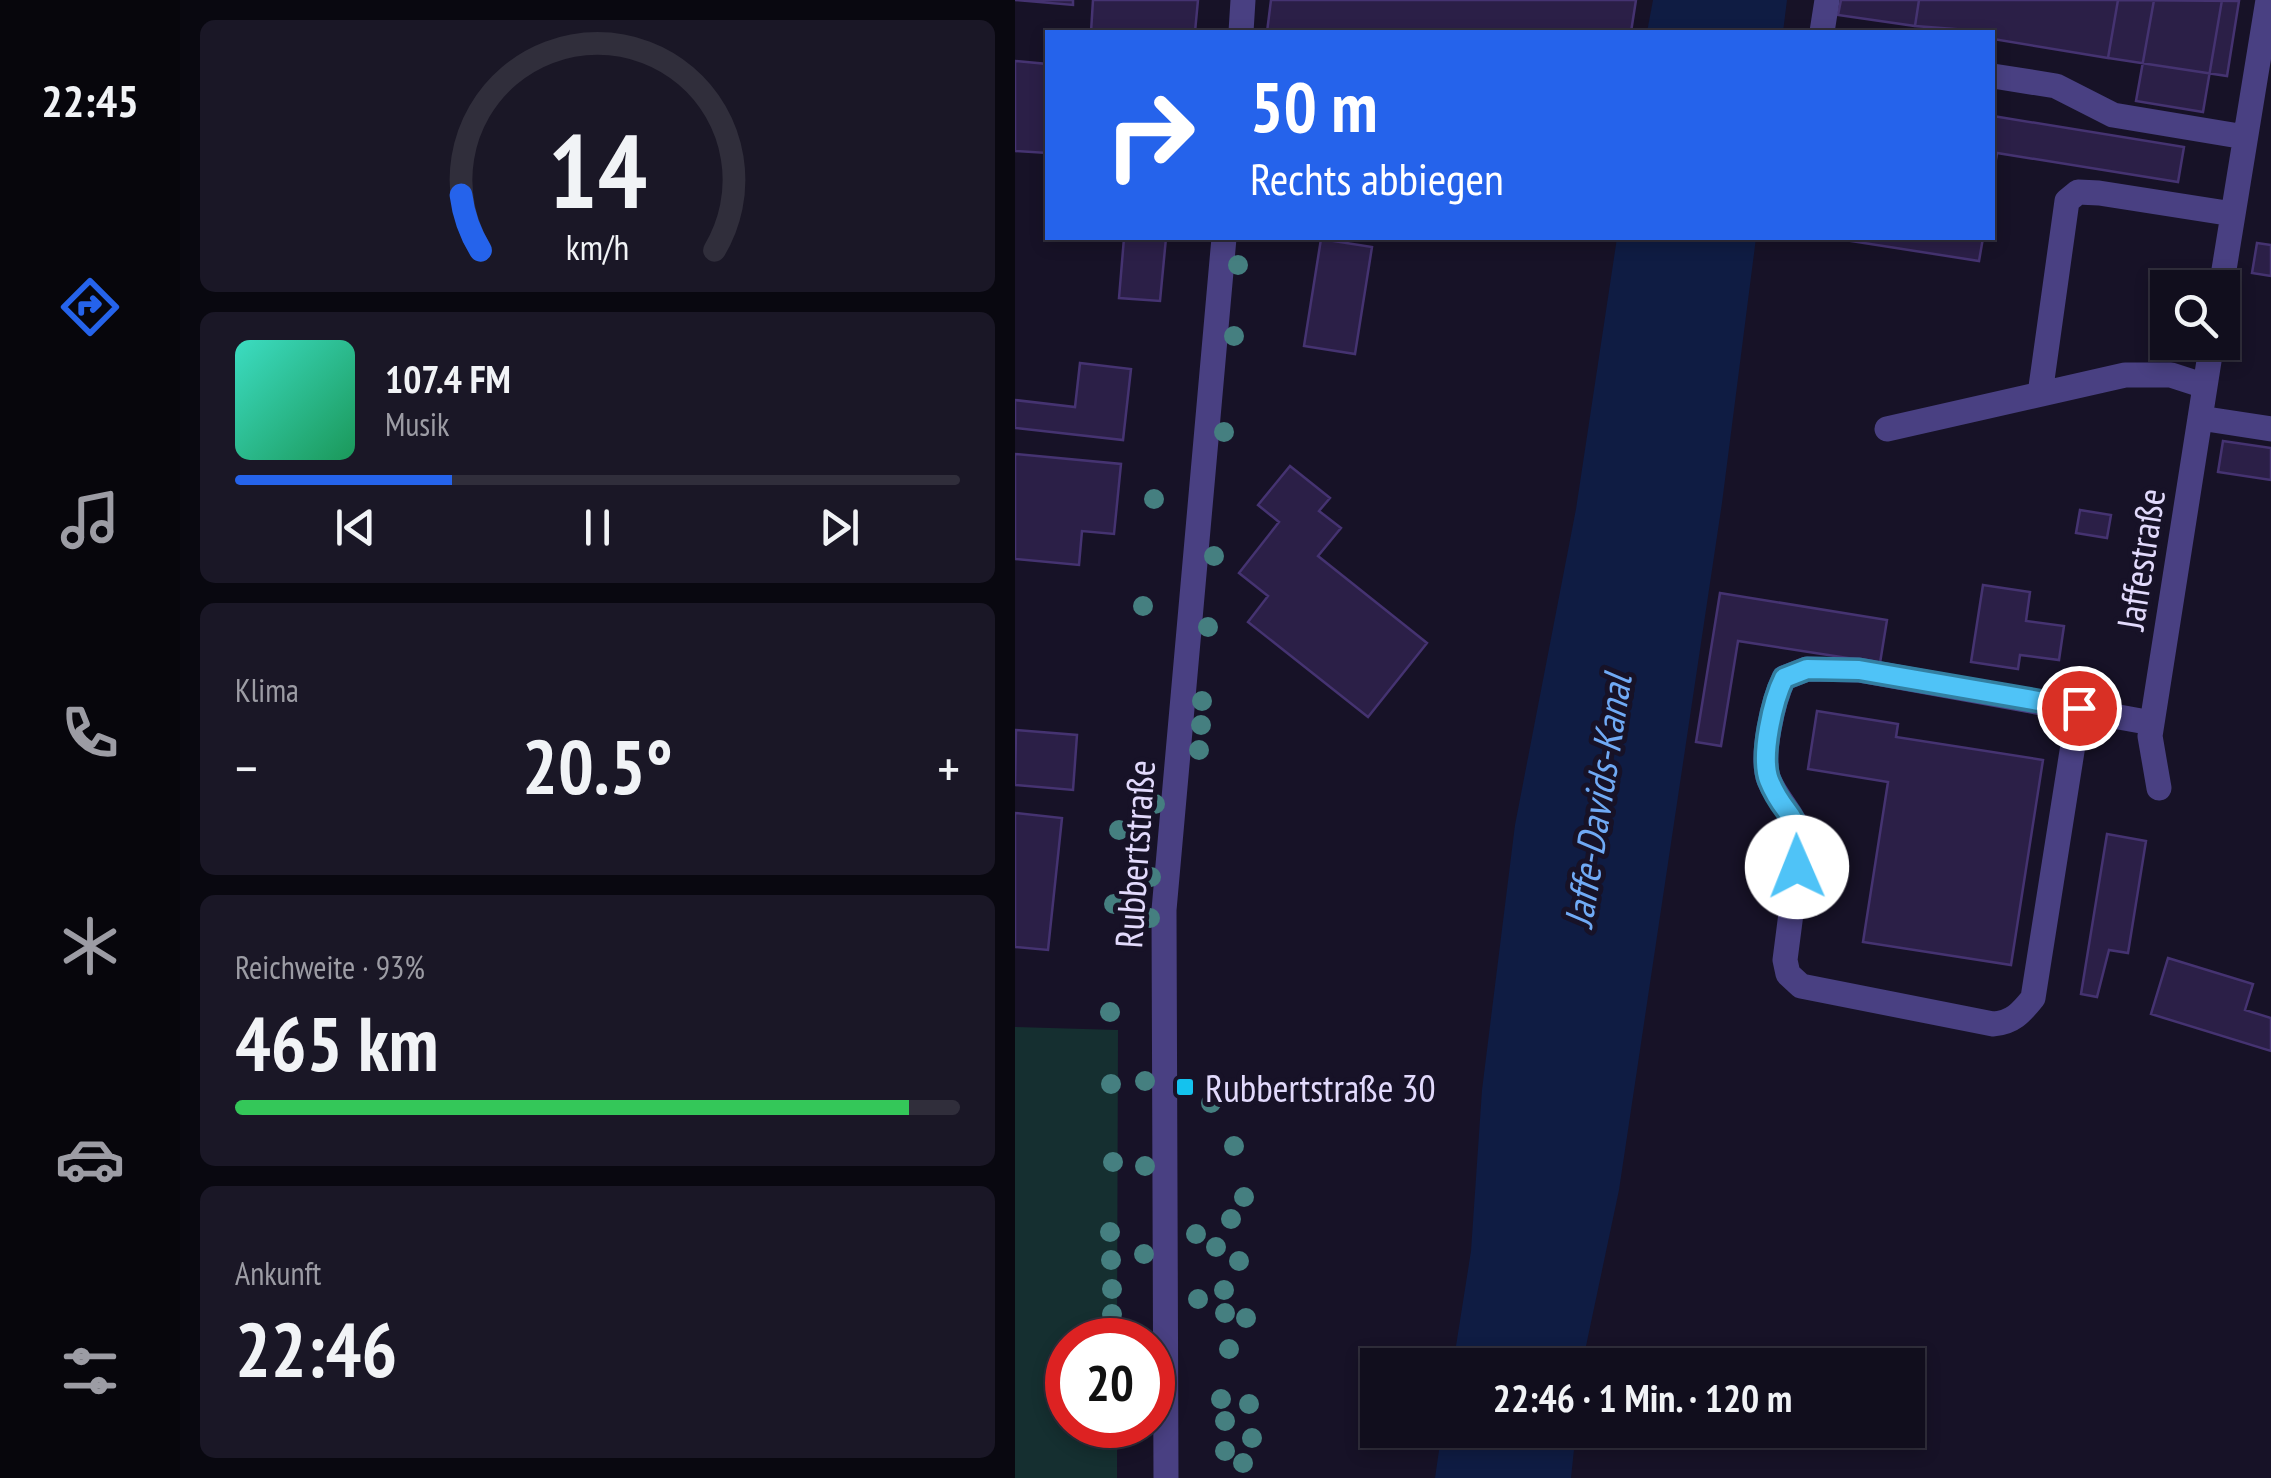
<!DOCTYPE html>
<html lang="de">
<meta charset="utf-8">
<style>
:root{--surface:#110e1d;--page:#1a1726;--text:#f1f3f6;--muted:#9c9ca4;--line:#302e3b;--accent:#2563eb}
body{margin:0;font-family:"PT Sans Narrow",sans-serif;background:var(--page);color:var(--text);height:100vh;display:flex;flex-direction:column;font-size:38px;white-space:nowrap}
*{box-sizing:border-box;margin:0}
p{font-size:32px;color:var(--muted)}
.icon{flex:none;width:55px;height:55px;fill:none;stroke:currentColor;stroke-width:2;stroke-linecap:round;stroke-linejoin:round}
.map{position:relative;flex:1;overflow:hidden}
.side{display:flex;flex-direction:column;gap:20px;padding:20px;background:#090810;width:835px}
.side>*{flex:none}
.guide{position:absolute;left:30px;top:30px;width:950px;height:210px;border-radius:0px;box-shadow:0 5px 15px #0003,0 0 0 2px var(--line);background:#2563eb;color:#fff;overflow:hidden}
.tools{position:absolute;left:1135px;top:270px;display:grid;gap:20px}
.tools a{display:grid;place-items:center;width:90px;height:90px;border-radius:0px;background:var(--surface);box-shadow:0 5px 15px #0003,0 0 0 2px var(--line);font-size:50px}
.speed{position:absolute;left:30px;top:1318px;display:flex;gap:20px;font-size:50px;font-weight:700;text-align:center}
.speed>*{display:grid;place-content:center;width:130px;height:130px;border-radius:50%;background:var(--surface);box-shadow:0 5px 15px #0003,0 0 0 2px var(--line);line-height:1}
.speed .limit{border:15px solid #d22;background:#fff;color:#111}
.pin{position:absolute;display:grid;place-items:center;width:85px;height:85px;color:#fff;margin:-42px;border:5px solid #fff;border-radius:50%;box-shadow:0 2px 10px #0007}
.me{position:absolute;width:110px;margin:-55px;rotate:359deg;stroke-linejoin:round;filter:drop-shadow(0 0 8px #0008)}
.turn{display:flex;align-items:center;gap:35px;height:210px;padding:0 40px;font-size:45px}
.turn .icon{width:130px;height:130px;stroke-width:2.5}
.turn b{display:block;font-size:70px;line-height:85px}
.big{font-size:75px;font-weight:700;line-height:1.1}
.side .widget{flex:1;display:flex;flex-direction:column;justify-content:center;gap:15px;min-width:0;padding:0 35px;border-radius:15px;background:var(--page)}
.side .dial{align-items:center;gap:0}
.dial svg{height:260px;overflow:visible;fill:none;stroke:var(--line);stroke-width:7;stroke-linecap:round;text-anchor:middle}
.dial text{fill:var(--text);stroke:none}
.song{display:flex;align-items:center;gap:30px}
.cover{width:120px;height:120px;border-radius:15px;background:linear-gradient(135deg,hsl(170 70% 55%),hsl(150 70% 35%))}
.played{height:10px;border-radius:5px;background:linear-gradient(90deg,var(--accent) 30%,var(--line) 30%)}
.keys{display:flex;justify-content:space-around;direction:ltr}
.heat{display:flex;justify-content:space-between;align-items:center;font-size:55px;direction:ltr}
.charge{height:15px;border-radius:8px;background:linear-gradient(90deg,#34c759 93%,var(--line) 0)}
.trip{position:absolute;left:345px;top:1348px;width:565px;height:100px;border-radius:0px;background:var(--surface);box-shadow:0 5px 15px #0003,0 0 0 2px var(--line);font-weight:700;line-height:100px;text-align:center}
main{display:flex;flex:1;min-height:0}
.tabs{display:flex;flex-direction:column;width:180px;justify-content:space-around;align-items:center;background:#07060c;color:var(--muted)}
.tabs .icon{width:70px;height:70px}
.tabs .on{color:var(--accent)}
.tabs b{font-size:45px;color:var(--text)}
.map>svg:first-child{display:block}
</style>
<main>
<nav class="tabs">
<b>22:45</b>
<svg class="icon on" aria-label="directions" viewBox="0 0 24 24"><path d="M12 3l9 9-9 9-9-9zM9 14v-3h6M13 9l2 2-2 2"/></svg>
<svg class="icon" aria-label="music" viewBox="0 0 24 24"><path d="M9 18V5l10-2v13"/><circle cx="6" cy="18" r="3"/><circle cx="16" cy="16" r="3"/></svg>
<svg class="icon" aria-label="phone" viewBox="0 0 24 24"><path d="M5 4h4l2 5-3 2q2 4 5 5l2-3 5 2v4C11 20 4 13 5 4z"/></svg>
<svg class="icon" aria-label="climate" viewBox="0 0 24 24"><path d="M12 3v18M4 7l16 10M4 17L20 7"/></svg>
<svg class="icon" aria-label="car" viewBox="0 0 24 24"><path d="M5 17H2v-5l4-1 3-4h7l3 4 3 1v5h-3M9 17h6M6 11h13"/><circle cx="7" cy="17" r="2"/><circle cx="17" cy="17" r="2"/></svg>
<svg class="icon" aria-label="filters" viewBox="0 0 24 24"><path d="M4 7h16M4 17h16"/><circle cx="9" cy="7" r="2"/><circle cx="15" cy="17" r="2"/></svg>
</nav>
<section class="side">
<div class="widget dial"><svg viewBox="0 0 100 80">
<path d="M14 69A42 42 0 1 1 86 69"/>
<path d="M14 69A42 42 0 0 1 8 52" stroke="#2563eb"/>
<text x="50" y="56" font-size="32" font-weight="700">14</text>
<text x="50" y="72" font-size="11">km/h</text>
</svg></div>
<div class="widget">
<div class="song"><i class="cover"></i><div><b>107.4 FM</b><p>Musik</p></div></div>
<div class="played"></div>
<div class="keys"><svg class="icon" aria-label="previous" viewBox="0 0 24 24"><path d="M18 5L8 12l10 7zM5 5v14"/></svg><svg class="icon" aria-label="pause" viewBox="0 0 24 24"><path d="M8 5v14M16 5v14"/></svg><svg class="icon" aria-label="next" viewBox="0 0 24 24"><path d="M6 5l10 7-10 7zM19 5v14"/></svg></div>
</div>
<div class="widget"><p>Klima</p>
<div class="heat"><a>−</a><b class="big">20.5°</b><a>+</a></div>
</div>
<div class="widget"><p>Reichweite · 93%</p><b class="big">465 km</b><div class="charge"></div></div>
<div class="widget"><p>Ankunft</p><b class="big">22:46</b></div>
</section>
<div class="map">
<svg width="1256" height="1478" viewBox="0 0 1256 1478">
<rect width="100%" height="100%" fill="#171227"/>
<path fill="#152f30" d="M 0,1027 L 103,1030 L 102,1340 L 52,1340 L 52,1425 L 102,1425 L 102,1478 L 0,1478 Z"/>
<path fill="#0f1c43" d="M 638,0 L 772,0 L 768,32 L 632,32 Z
M 602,238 L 741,238 L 707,503 L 604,1190 L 567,1365 L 438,1365 L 456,1251 L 467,1090 L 500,825 L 561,509 Z
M 427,1430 L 561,1430 L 556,1478 L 420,1478 Z"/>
<path fill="#2b1f47" stroke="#453371" stroke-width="2.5" d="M 0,0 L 58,0 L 58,5 Z
M 78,0 L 183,0 L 180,32 L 76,32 Z
M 256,0 L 621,0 L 616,32 L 252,32 Z
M 826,0 L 904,0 L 900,26 L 823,15 Z
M 904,0 L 1103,0 L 1093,58 L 978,39 L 978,32 L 900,26 Z
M 1103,0 L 1224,1 L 1212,76 L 1093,58 Z
M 1139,0 L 1207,0 L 1188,112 L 1121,101 Z
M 0,61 L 32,64 L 32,153 L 0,151 Z
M 978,116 L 1169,147 L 1163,182 L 982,153 L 978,178 Z
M 109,238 L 151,238 L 145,301 L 104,298 Z
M 817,238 L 968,238 L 964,261 Z
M 306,239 L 357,247 L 340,354 L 289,346 Z
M 1242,243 L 1256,245 L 1256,276 L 1237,273 Z
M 65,363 L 116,369 L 108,440 L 0,428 L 0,400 L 60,407 Z
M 1208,441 L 1256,448 L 1256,480 L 1203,472 Z
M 0,454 L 106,464 L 99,534 L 67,531 L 64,565 L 0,559 Z
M 275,466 L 315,498 L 304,511 L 326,528 L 303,556 L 412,643 L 353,717 L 233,622 L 253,596 L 224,573 L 264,522 L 243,505 Z
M 1065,510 L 1096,515 L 1092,538 L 1061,533 Z
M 968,585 L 1015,592 L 1011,621 L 1049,626 L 1044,660 L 1005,655 L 1003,669 L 956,662 Z
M 705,593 L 872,620 L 865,663 L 723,641 L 706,746 L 681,742 Z
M 802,711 L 883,724 L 881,737 L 1028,760 L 996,965 L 848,942 L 873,782 L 793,769 Z
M 1,730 L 62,735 L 58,790 L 0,785 Z
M 0,813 L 47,818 L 33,950 L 0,947 Z
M 1092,834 L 1131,841 L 1113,953 L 1094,950 L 1082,997 L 1066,994 Z
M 1153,958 L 1238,984 L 1230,1010 L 1256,1018 L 1256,1051 L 1136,1014 Z"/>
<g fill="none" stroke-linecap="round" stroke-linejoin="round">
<path stroke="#494082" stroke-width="25" d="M 226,32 L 228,0
M 807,32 L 812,0
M 978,76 L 1041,86 L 1098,115 L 1230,137
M 1206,288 L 1253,0
M 1025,394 L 1052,201 L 1063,192 L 1084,193 L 1218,214
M 1185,418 L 1256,429
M 872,429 L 1110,375 L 1156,375 L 1190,386
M 1064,707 L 1018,998 C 1006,1013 997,1023 978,1024 L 786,986 L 773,974 L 770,960 L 786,836 C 779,814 763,801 754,780 C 745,757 758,701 769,678 L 792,669 L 844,670 L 1137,723
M 1144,788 L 1135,736 L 1197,342
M 151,1478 L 149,910 L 209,238"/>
</g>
<g fill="#457f80">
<circle cx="223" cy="265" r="10"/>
<circle cx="219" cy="336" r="10"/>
<circle cx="209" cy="432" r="10"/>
<circle cx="139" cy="499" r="10"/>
<circle cx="199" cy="556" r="10"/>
<circle cx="128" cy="606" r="10"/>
<circle cx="193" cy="627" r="10"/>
<circle cx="187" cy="701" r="10"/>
<circle cx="186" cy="725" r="10"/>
<circle cx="184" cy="750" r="10"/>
<circle cx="140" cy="804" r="10"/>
<circle cx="104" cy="830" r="10"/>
<circle cx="136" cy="877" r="10"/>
<circle cx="99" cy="904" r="10"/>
<circle cx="135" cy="918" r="10"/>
<circle cx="95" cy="1012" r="10"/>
<circle cx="130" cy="1081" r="10"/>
<circle cx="96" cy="1084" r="10"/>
<circle cx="196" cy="1103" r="10"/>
<circle cx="219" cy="1146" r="10"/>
<circle cx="98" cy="1162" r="10"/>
<circle cx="130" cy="1166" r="10"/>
<circle cx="229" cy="1197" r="10"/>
<circle cx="216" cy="1219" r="10"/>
<circle cx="95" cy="1232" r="10"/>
<circle cx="181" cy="1234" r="10"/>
<circle cx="201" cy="1247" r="10"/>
<circle cx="129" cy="1254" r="10"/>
<circle cx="96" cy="1260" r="10"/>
<circle cx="224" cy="1261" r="10"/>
<circle cx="97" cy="1289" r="10"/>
<circle cx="209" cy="1290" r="10"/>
<circle cx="183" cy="1299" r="10"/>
<circle cx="210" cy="1313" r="10"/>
<circle cx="97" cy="1314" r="10"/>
<circle cx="231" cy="1318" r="10"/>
<circle cx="214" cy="1349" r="10"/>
<circle cx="206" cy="1399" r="10"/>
<circle cx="234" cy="1404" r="10"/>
<circle cx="210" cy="1421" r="10"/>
<circle cx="237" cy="1438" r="10"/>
<circle cx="210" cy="1451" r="10"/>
<circle cx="228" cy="1463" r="10"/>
</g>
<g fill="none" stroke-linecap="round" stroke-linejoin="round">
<defs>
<path id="route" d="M 782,867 C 789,809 771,823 754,780 C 745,756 758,700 769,678 L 792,669 L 844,670 L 1064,708"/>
</defs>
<use href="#route" stroke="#337fa1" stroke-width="25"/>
<use href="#route" stroke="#4fc3f7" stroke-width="18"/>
</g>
<rect fill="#14c2ee" stroke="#171227" stroke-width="4" x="160" y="1077" width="20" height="20" rx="5"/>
<g text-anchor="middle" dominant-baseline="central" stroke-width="10" stroke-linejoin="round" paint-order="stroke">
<g font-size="38" fill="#e2dafc" stroke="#171227">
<text transform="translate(1125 559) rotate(-81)">Jaffestraße</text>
<text transform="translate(119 854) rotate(-86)">Rubbertstraße</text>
</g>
<g font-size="38" fill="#e2dafc" stroke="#171227" text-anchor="start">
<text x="190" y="1087">Rubbertstraße 30</text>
</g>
<g font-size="40" font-style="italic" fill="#70aaf5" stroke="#171227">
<text transform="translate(582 801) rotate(-81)">Jaffe-Davids-Kanal</text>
</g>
</g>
</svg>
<div class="tools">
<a><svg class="icon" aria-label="search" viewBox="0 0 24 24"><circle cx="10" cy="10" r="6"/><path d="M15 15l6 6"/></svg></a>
</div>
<div class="speed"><div class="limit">20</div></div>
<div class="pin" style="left:1064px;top:708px;background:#d93025"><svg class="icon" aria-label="arrive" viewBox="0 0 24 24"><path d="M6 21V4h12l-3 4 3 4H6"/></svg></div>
<svg class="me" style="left:782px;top:867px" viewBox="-20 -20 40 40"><circle r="19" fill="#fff"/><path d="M0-13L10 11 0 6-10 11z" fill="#4fc3f7"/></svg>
<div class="trip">22:46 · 1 Min. · 120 m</div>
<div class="guide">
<div class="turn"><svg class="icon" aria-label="right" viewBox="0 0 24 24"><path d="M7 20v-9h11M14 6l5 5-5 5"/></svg><div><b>50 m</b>Rechts abbiegen</div></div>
</div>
</div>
</main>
